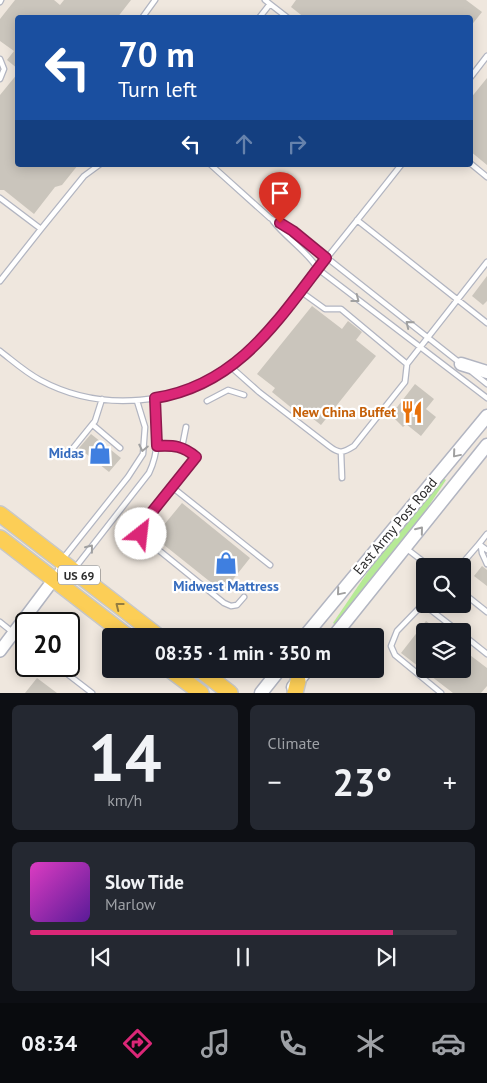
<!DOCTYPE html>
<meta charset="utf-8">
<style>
:root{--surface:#171b24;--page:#242831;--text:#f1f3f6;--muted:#9ea1a6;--line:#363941;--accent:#db2777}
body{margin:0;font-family:"PT Sans",sans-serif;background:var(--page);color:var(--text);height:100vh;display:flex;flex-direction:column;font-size:19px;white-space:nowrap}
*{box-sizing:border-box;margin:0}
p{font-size:16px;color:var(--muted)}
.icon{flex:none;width:28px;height:28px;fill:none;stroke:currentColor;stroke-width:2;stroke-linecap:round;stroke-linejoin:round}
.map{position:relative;height:693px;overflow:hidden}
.sheet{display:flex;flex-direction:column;gap:12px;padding:12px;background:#0d0f14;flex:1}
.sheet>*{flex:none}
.hud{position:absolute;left:15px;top:15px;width:458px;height:152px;border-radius:5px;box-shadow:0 2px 12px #0003;background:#1a4fa0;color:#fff;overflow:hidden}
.controls{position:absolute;left:416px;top:558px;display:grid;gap:10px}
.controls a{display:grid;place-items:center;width:55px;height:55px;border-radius:5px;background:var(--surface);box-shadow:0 2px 12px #0003;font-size:25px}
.speed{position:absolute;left:15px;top:612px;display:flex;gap:10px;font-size:25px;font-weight:700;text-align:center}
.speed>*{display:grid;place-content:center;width:65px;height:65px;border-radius:50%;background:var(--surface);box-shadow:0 2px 12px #0003;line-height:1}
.speed .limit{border:2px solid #111;border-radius:8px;background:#fff;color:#111}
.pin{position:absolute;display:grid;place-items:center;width:42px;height:42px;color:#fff;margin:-51px -21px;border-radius:50% 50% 50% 0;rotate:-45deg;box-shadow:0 0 5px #0007}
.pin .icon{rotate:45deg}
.me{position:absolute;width:55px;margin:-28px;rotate:29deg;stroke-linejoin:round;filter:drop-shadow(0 0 4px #0008)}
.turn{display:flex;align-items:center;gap:18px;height:105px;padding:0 20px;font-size:22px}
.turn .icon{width:65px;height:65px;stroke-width:2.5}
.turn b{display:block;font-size:35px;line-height:42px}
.lanes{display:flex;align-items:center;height:48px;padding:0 20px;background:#0003;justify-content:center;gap:25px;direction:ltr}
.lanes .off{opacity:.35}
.big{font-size:38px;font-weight:700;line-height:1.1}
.sheet .tile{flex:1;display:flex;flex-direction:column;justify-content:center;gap:8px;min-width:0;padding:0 18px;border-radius:8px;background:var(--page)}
.sheet .dial{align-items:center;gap:0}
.dial b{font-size:65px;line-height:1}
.song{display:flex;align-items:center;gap:15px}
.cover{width:60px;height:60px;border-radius:8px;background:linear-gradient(135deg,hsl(310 70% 55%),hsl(270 70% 35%))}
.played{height:5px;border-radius:2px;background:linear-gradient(90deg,var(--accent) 85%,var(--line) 85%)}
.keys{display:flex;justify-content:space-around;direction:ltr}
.heat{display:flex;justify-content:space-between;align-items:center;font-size:28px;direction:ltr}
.sheet .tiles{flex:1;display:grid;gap:12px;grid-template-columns:1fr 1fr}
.tile:last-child{grid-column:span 2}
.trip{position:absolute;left:102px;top:628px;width:282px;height:50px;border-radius:5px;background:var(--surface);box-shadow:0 2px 12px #0003;font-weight:700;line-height:50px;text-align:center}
.menu{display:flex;height:80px;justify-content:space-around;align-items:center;background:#090b0e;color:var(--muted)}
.menu .icon{width:35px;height:35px}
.menu .active{color:var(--accent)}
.menu b{font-size:22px;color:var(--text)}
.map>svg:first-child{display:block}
</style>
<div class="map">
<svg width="487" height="693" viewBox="0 0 487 693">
<rect width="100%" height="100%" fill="#efe7de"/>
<path fill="#b6ea96" d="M 443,478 L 446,480 L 418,522 L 336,625 L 333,623 L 386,545 Z"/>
<path fill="#cac5bc" d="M 15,0 L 54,0 L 60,5 L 64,0 L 131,0 L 117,18 L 18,18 L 18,69 L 7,60 L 14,51 L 0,41 L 0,19 Z
M 296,0 L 466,0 L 482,12 L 470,27 L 470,18 L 305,18 L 291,7 Z
M 18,73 L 18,165 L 78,165 L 62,185 L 55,187 L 34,214 L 4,190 L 0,190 L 0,95 Z
M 487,78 L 487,165 L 470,151 L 470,99 Z
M 487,276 L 487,301 L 483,305 L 472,296 Z
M 312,306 L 342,329 L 348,321 L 362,332 L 356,340 L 376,356 L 321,425 L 307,414 L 304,418 L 272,392 L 275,388 L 257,374 Z
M 415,384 L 434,399 L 426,409 L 436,417 L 421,436 L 406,424 L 403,427 L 391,415 Z
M 91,434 L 121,458 L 109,472 L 79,448 Z
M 182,503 L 250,558 L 223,592 L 154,537 Z
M 482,566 L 487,570 L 487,586 L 474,576 Z
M 426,621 L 440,631 L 425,631 L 425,669 L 462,669 L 462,649 L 487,668 L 487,686 L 481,693 L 453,693 L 401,653 Z
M 37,678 L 57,693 L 25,693 Z"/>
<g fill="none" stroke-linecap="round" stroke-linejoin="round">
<defs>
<path id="service" d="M 0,2 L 1,0
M 270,4 L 288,18
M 142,18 L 155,0
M 259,18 L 270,4 L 265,0
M 0,59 L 4,69 L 0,79
M 470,78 L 487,56
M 470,163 L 487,177
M 211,165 L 270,218 L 293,231 L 460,363
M 0,198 L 41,229 L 84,176 L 99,165
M 357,220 L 487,323
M 273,221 C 286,238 307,251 318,269 L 487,398
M 0,281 L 41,229
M 300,291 L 325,309 L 341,309 L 407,364
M 0,351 C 13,361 25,372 40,380 C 101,413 181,406 236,363 C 262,343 281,315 301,290 C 335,248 368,207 401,165
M 231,367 L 259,392 L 329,446 C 339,454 343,453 354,446 L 405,382 L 407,364 L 487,262
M 472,372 L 487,384
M 207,401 L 228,390 L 244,395
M 93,425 L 120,448
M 157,446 C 174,445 183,446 196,457 L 172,487 L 270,565
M 74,447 L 95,421 L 102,399
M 182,447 L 186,427
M 341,452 L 342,478
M 172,487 L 144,522 L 141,534 L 145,539 L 224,603 L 231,606 L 237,605 L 244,597
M 487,534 L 479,544 L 487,550
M 481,546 L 482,553 L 487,564
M 407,549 L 429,566
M 460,566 L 479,544
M 75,568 L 149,473 C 161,448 157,425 155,398
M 55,578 L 61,561 L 128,477 L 143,454 L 145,427 L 137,401
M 462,592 L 487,612
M 425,602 L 397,631 L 391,646 L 395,655 L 441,693
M 423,604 L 458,631
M 0,622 L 26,643
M 462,634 L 487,654
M 57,666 L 92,693"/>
<path id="tertiary" d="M 0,651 L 54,579"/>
<path id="secondary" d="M 461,364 L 487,372
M 305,636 L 487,416
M 334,636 L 487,445
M 293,687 L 308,669
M 261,693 L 280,669"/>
<path id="primary" d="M 0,514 L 158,636
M 0,538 L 127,636
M 169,669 L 201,693
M 199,669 L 230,693
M 295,693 L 298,681"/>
</defs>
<use href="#service" stroke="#b2b5c1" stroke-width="7"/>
<use href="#tertiary" stroke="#b2b5c1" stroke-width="14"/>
<use href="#secondary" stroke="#b2b5c1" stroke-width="15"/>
<use href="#primary" stroke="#c8c8c8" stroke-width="18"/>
<use href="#service" stroke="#fff" stroke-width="4.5"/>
<use href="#tertiary" stroke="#fff" stroke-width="11"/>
<use href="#secondary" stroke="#fff" stroke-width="12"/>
<use href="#primary" stroke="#fcce56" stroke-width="15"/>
</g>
<defs><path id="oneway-chevron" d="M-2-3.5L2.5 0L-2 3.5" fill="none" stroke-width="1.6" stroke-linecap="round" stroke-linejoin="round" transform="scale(1.25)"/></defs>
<g stroke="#a0a0a0">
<use href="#oneway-chevron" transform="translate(356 299) rotate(38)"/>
<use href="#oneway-chevron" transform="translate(409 324) rotate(-141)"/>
<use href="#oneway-chevron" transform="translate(143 448) rotate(102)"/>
<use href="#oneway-chevron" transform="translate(456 454) rotate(130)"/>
<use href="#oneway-chevron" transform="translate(420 530) rotate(-51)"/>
<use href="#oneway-chevron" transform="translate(90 548) rotate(-52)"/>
<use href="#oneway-chevron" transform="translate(340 592) rotate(130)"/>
</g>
<use stroke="#947d41" href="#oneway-chevron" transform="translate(119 606) rotate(-142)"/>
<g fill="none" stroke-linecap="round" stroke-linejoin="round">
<defs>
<path id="route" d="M 141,534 L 144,522 L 196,457 C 183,446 174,445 157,446 L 155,398 C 238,385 278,320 326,258 L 293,231 L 280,223"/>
</defs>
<use href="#route" stroke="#8e194d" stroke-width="12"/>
<use href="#route" stroke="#db2777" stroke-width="9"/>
</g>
<defs>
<symbol id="restaurant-bare" viewBox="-9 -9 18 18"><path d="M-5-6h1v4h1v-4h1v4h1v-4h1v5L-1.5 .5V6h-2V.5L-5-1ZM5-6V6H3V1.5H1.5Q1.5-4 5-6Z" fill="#e8710a" stroke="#fff" stroke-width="2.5" paint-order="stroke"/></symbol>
<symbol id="shop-bare" viewBox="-9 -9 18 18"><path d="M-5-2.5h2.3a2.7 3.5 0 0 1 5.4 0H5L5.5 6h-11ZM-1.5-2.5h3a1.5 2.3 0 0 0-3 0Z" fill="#3f7fe0" stroke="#fff" stroke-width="2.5" paint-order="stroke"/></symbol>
</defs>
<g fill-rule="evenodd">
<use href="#restaurant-bare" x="396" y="396" width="32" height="32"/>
<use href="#shop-bare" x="84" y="437" width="32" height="32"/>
<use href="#shop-bare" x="210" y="547" width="32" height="32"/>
</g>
<g text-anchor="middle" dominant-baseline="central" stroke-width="4.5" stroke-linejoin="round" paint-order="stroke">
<rect fill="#fff" stroke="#6b6b6b" stroke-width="1" x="58" y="565.5" width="42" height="19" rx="4"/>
<g font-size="12" font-weight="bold" fill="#2c2c2c">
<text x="79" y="575">US 69</text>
</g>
<g font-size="14" font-weight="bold" fill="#c56008" stroke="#fff" text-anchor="end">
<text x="396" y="412">New China Buffet</text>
</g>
<g font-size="14" font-weight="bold" fill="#366cbe" stroke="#fff" text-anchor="end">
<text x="84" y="453">Midas</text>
<text x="226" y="586" text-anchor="middle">Midwest Mattress</text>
</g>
<g font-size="14" fill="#2c2c2c" stroke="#fff">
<text transform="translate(395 526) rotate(-50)">East Army Post Road</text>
</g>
</g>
</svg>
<div class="controls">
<a><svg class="icon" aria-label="search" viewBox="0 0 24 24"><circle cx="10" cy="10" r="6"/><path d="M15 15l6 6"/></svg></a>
<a><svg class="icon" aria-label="layers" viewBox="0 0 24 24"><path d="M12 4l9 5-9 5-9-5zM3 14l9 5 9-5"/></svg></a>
</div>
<div class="speed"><div class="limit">20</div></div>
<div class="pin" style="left:280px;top:223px;background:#d93025"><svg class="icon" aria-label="arrive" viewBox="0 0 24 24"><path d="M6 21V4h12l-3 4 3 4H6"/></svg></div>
<svg class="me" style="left:141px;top:534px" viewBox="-20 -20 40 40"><circle r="19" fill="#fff"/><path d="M0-13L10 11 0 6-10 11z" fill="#db2777"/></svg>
<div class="trip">08:35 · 1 min · 350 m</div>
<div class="hud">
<div class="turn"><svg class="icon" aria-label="left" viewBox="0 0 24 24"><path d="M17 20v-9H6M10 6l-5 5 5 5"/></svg><div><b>70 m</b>Turn left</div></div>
<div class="lanes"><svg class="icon" aria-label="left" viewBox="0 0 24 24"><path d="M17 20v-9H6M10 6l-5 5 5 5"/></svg><svg class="icon off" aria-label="ahead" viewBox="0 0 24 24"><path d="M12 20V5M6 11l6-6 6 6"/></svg><svg class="icon off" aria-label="right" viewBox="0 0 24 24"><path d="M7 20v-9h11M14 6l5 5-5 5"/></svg></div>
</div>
</div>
<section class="sheet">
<div class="tiles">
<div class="tile dial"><b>14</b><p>km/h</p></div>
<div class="tile"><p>Climate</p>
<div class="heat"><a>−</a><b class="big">23°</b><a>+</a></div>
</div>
<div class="tile">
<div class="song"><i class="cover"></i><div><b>Slow Tide</b><p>Marlow</p></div></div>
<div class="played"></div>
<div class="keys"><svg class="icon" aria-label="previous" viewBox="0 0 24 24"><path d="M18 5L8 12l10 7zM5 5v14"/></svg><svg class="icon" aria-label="pause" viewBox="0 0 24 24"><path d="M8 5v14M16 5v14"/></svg><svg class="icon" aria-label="next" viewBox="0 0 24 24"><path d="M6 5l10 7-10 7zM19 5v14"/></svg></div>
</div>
</div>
</section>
<nav class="menu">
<b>08:34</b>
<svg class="icon active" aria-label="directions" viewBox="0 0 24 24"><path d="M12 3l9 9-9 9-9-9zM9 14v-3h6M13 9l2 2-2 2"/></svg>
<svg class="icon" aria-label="music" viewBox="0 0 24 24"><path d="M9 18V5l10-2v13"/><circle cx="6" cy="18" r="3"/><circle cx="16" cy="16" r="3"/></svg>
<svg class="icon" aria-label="phone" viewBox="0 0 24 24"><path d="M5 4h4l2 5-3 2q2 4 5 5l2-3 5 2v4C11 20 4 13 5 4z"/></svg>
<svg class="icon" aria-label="climate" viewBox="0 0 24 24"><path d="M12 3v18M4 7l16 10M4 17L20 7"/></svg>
<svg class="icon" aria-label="car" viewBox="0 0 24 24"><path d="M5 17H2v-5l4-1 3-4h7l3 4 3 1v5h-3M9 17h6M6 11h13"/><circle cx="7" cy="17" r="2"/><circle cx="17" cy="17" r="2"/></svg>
</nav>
